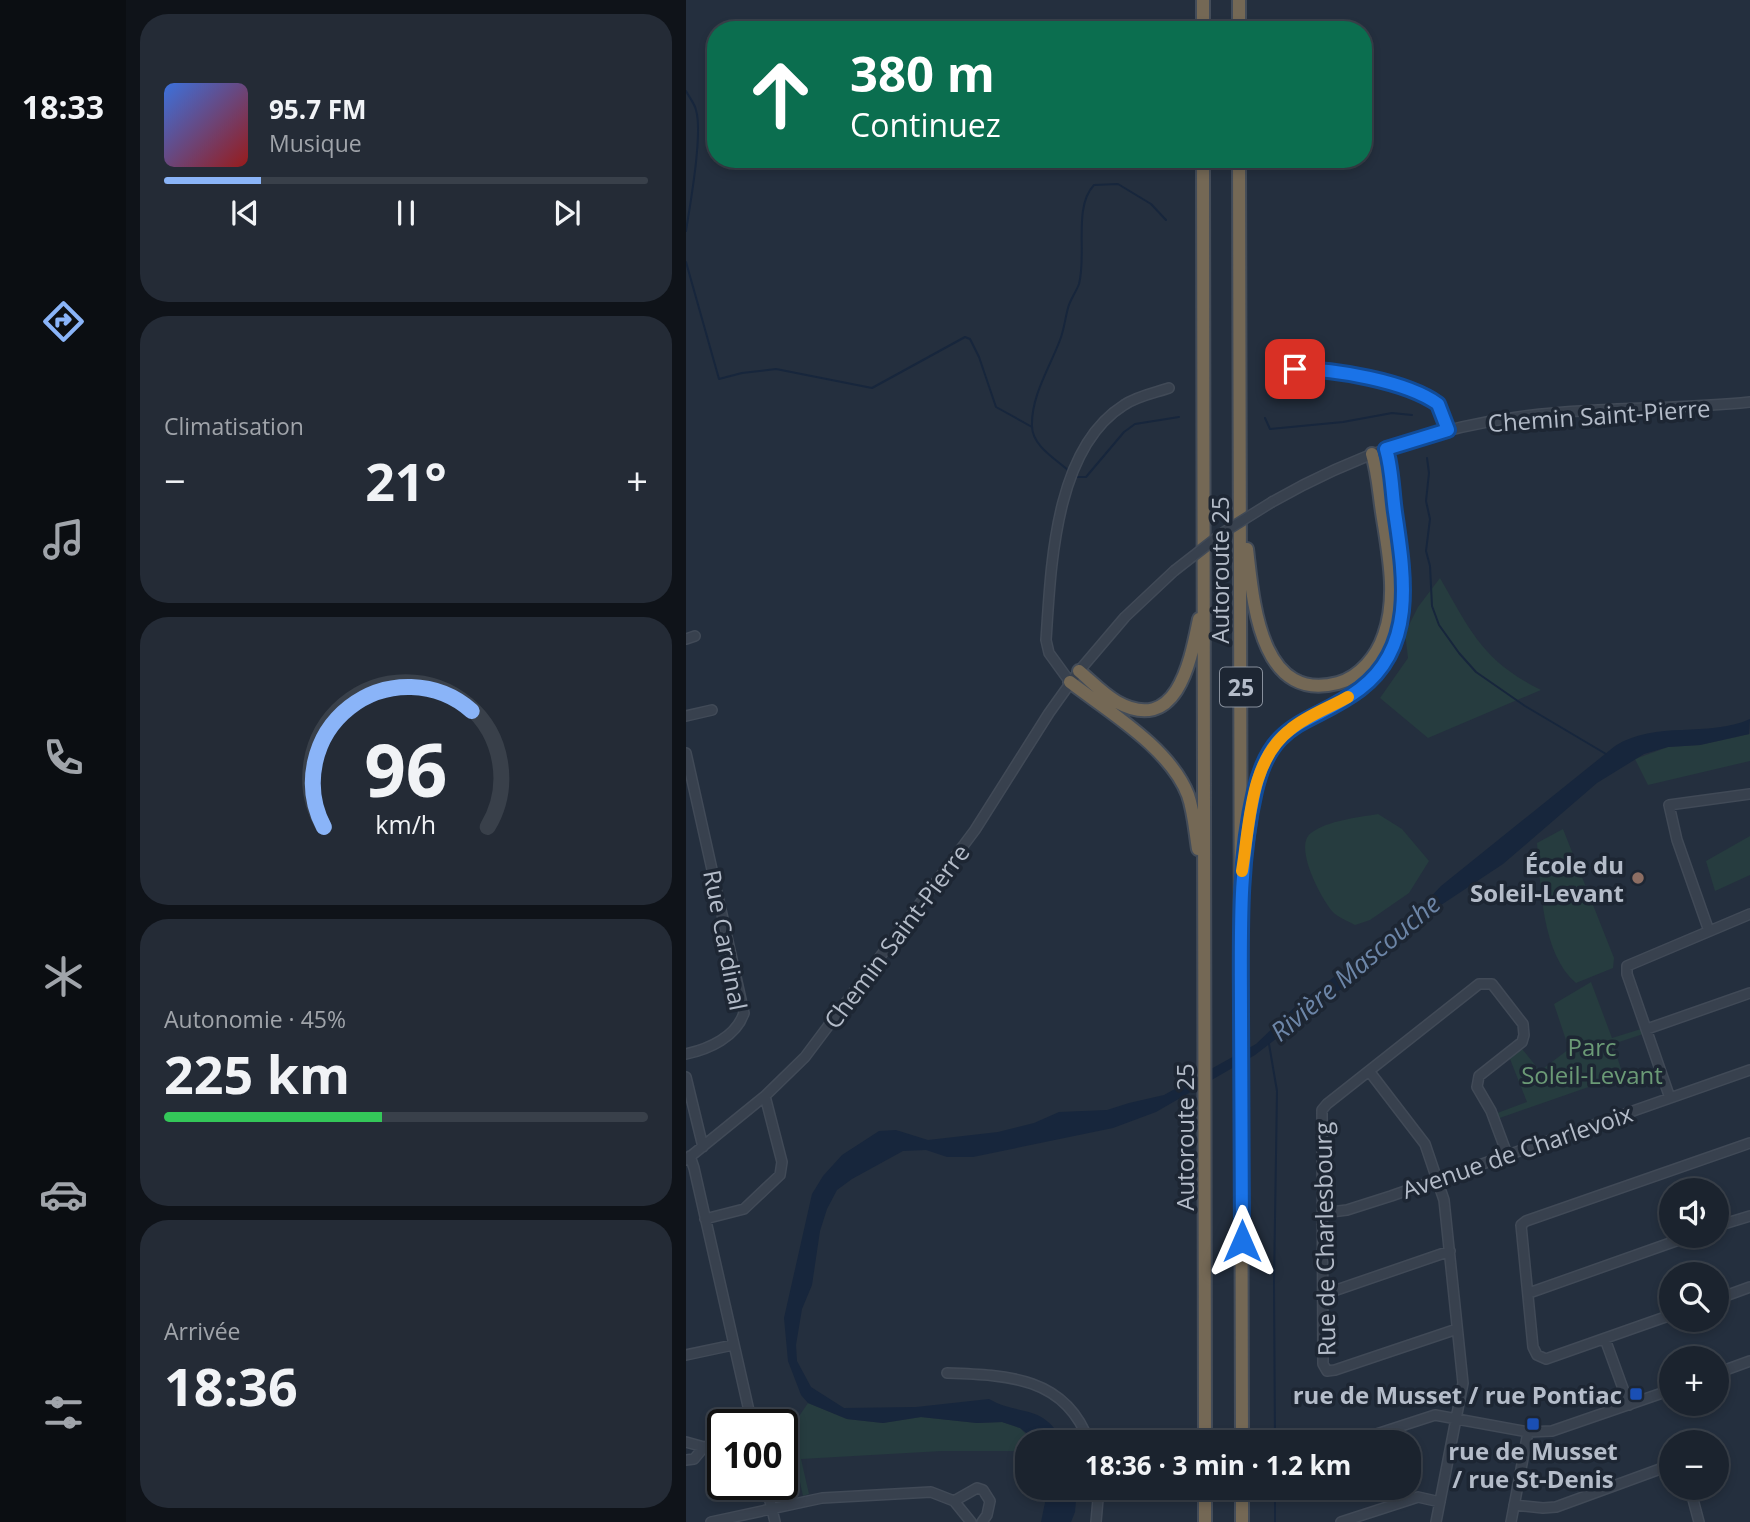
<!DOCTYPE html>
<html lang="fr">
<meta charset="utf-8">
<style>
:root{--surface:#1b232e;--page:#242b36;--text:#f1f3f6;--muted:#a0a4aa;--line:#39404a;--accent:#8ab4f8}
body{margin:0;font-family:"Open Sans",sans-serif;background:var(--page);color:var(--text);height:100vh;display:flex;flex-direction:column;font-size:26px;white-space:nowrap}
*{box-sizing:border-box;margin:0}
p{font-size:23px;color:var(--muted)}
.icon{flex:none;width:38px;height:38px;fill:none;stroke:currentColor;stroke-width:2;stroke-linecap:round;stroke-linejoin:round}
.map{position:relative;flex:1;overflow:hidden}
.side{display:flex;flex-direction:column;gap:14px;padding:14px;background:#0f1319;width:560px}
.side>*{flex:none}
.guide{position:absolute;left:21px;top:21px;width:665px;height:147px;border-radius:28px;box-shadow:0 4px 10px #0003,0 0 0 2px var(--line);background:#0b6e4f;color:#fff;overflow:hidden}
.tools{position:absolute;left:973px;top:1178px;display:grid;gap:14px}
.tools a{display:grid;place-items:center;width:70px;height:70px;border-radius:50%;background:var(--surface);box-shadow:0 4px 10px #0003,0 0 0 2px var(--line);font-size:35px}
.speed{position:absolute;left:21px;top:1409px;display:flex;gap:14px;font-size:35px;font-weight:700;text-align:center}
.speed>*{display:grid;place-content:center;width:91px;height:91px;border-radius:50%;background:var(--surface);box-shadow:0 4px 10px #0003,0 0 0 2px var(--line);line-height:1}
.speed .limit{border:4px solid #111;border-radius:10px;background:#fff;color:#111}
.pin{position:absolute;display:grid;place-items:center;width:60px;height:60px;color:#fff;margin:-30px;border-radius:14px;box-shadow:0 4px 10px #0006}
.me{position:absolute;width:77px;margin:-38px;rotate:0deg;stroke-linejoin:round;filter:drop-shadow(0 0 5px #0008)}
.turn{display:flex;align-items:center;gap:24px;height:147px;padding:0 28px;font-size:32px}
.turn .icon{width:91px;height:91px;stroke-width:2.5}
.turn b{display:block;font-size:49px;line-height:60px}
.big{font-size:52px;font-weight:700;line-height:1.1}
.side .card{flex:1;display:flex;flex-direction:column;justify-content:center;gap:10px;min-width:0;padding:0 24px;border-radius:28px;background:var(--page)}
.side .dial{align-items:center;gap:0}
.dial svg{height:182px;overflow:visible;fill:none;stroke:var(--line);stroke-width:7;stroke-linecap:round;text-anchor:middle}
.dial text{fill:var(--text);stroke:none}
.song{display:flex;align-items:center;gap:21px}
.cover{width:84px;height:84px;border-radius:10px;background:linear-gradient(135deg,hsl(220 70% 55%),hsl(0 70% 35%))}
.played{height:7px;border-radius:4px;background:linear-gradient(90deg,var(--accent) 20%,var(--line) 20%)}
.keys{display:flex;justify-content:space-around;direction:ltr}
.heat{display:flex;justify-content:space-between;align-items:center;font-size:38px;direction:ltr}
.charge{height:10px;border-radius:5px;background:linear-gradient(90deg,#34c759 45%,var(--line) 0)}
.trip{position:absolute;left:329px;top:1430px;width:406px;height:70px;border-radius:28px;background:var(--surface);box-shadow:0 4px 10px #0003,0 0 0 2px var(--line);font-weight:700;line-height:70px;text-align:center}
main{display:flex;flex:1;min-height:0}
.tab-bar{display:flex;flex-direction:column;width:126px;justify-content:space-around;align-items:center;background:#0b0e12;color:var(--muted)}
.tab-bar .icon{width:49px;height:49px}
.tab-bar .on{color:var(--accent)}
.tab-bar b{font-size:32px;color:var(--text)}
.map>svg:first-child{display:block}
</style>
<main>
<nav class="tab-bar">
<b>18:33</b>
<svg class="icon on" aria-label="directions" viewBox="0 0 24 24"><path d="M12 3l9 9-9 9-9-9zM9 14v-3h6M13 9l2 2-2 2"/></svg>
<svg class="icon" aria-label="music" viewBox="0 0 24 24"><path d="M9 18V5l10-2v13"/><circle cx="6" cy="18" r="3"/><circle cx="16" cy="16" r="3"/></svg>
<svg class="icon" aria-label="phone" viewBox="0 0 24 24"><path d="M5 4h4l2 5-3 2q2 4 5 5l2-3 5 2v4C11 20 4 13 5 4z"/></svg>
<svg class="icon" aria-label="climate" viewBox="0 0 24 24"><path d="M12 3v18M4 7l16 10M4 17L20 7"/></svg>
<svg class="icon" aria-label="car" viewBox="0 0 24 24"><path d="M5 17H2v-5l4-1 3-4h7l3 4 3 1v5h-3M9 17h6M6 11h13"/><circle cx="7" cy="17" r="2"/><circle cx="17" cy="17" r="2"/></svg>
<svg class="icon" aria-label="filters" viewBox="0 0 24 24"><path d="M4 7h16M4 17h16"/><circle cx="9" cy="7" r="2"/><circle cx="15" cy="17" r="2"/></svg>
</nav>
<section class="side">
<div class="card">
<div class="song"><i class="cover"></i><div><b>95.7 FM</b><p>Musique</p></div></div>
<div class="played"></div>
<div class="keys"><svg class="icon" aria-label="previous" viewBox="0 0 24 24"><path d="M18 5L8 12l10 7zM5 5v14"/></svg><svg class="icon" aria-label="pause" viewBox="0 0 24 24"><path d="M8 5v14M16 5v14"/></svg><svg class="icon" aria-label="next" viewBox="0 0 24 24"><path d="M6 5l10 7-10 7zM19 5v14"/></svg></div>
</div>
<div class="card"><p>Climatisation</p>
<div class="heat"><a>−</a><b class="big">21°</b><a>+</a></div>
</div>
<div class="card dial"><svg viewBox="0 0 100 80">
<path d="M14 69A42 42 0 1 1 86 69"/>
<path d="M14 69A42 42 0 0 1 79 18" stroke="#8ab4f8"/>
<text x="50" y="56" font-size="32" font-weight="700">96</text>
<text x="50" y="72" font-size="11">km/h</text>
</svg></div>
<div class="card"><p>Autonomie · 45%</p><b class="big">225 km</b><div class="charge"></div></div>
<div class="card"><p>Arrivée</p><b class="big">18:36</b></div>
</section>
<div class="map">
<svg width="1064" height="1522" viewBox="0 0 1064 1522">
<rect width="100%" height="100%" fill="#242f3e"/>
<path fill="#263c3f" d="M 754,578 C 785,632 797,661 855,690 L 742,738 L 694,698 L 722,658 L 719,633 L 732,607 Z
M 1064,734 L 1064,761 L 962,785 L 949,759 L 982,747 L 1014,745 Z
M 692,814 L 716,829 L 743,861 L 723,893 L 684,920 L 669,925 C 662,921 651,917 646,911 C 635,898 607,846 625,833 C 643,820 670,818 692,814 Z
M 877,829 L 928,958 L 927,968 L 890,983 C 855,953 855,886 851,843 Z
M 1064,836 L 1064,875 L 1029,891 L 1020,861 Z
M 905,982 L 926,1038 L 955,1029 L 957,1034 L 927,1044 L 937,1075 L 808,1120 L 806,1115 L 841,1102 L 824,1059 L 820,1054 L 832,1044 L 854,1071 L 883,1049 L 868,1004 Z
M 122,1403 L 161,1419 L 197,1423 L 235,1417 L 291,1423 L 316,1422 L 334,1428 L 348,1442 L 341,1442 L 341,1462 L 331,1451 L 256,1451 L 115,1459 L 123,1494 L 117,1496 L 103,1431 Z"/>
<path fill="#17263c" d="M 1064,719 L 1063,734 L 1014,745 L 982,747 L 958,754 L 911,783 L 817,864 L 746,911 L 726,934 L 667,982 L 625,1008 L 608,1025 L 569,1055 L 470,1112 L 427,1128 L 287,1157 L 261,1157 L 240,1150 L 217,1151 L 166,1179 L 151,1190 L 141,1209 L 134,1231 L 126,1285 L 116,1309 L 110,1345 L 111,1361 L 125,1387 L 158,1408 L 230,1407 L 303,1399 C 335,1417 355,1402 378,1442 L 348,1442 L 343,1435 L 334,1428 L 316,1422 L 291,1423 L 235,1417 L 197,1423 L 161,1419 L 122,1403 L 115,1395 L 102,1361 L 98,1318 L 126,1194 L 137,1176 L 156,1155 L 193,1131 L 210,1130 L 242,1140 L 312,1132 L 348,1123 L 373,1112 L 421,1110 L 443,1103 L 478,1095 L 570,1044 L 612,1004 L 684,950 L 694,938 L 735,907 L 755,886 L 929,746 C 970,720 1022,738 1064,719 Z
M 362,1488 L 391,1488 L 389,1512 L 385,1522 L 355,1522 Z"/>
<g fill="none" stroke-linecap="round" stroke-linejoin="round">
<path stroke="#17263c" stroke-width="2" d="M 0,91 C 3,97 9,104 10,110 C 17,134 4,205 0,231
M 0,262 L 33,379 L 56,373 L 90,369 L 186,388 L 279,337 L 284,339 L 293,357 L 310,407 L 346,427
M 579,418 L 584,429 L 657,422 L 706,413 L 726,415
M 741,458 L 743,473 L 740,501 L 744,519 L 740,551 L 744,566 L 746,606 L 753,625 L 773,653 L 790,672 L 839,706 L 920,754
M 382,470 C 368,458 346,445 346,426 C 345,396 364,367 374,340 C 378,330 379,319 382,308 C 384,300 390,292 393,284 C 401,254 387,207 408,185 L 432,184 L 465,204 L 480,220
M 390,477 L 400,477 L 438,432 L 449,424 L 493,417
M 583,1044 L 591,1091 L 588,1283 L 589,1442
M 589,1488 L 589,1522"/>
<defs>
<path id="minor" d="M 593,370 L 638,370 L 665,374 L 730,393 L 752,404 L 762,430
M 586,502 C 673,452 768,421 868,413 C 933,407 999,409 1064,402
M 0,639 L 9,636
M 384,682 L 363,653 L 360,640 C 365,567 368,449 438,405 C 451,396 468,393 483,388
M 0,716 L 26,710
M 0,753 L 58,1013 C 50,1037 23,1049 0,1054
M 1023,931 L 991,840 L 983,805 L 1064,794
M 961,1029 L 1064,993
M 683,1071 L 739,1144 L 758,1200 L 777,1383 L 750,1522
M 0,1077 L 17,1147
M 984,1098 L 941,974 L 941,966 L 1064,914
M 4,1156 L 8,1168 L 66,1424
M 0,1160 L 79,1096 L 119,1057 L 289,830 L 363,713 L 393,671 L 439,617 L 488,571
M 637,1213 L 661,1210 L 705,1196 L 1064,1070
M 19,1219 L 58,1209 L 94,1175 L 96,1162 L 79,1096
M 1031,1226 L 1064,1216
M 843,1293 L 1004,1236
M 636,1295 L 764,1251
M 1031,1299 L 1064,1287
M 985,1315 L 860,1359 L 851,1355 L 847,1347 L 835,1225 L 840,1221 L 1064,1143
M 771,1329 L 649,1370 L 641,1371 L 637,1364 L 636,1110 L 641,1104 L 793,984 L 806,984 L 837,1024 L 838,1035 L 836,1042 L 793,1076 L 791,1087 L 805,1111 L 821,1154
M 919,1339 L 943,1405
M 0,1355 L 47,1345
M 261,1373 C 322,1375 380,1377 403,1442
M 1031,1373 L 1064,1361
M 0,1442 L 18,1447 L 37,1442
M 666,1442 L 749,1415 L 842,1432 L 866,1431 L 985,1390
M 0,1460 L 8,1459 L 18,1447
M 80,1484 L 89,1522
M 1004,1488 L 1013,1522
M 268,1501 L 291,1488 L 297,1490 L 304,1501 L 301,1515 L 296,1522
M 828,1505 L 857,1508 L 870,1507 L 985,1465
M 25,1522 L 136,1498 L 245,1492 L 268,1501 L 285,1522
M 410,1522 L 413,1488
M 655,1522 L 732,1497 L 754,1502
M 825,1522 L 842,1432"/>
<path id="highway" d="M 517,0 L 517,30
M 553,0 L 553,30
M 517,159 L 519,1442
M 553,159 L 556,1442
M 561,549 C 567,599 573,704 652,683 C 674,677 691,656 698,635 C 712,596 702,552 696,512 C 693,493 692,473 686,454
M 393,671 C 405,681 417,694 431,702 C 492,736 505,658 513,619
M 384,682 C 423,712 484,748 502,795 C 508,812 509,831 512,849
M 561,841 C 566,808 568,772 589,745 C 610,717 646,710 673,690 C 731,647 718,574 709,512 C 706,491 706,469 700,449
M 519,1488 L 519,1522
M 556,1522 L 556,1488"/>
</defs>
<use href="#minor" stroke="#414a57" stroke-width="12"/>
<use href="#highway" stroke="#434c59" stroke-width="16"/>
<use href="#minor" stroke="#38414e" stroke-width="9"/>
<use href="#highway" stroke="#746855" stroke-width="12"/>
<defs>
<path id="minor-bridge" d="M 488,571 L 538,532 L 586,502"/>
</defs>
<use href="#minor-bridge" stroke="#414a57" stroke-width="12" stroke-linecap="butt"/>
<use href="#minor-bridge" stroke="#38414e" stroke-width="9"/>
</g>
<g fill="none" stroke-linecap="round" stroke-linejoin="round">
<defs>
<path id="route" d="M 556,1241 C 556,1165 556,1089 555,1013 C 555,939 552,864 569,791 C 586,717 625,726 674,689 C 731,646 718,574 709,512 C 706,491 706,469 700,449 L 762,430 L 752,404 C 720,381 648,369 609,369"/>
</defs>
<use href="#route" stroke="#114b97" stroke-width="18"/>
<use href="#route" stroke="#1a73e8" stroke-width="12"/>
<path stroke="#f59e0b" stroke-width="12" d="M 556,871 C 564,824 563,761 605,729 C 622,715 643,708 662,697"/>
</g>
<circle fill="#8d6e63" stroke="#1d2633" stroke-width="2.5" cx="952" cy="878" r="7"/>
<g fill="#1a4fb4" stroke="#1d2633" stroke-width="2.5">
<rect x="943" y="1387" width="14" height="14" rx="3.5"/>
<rect x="840" y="1417" width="14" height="14" rx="3.5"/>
</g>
<g text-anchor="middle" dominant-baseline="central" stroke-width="7" stroke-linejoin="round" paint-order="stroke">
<rect fill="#1d2633" stroke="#878f9c" stroke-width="2" x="534" y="667.5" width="42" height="39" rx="5"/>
<g font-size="23" font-weight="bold" fill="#b4bcc9">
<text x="555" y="687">25</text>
</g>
<g font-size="24" fill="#b4bcc9" stroke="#1d2633">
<text transform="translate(913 415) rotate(-4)">Chemin Saint-Pierre</text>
<text transform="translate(533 570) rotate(-90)">Autoroute 25</text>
<text transform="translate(210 936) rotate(-53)">Chemin Saint-Pierre</text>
<text transform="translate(40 940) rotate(79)">Rue Cardinal</text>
<text transform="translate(498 1137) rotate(-90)">Autoroute 25</text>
<text transform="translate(831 1151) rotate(-19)">Avenue de Charlevoix</text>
<text transform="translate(638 1239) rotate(-91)">Rue de Charlesbourg</text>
</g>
<g font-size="24" font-weight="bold" fill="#b4bcc9" stroke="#1d2633" text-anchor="end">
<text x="938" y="864">École du<tspan x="938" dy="28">Soleil-Levant</tspan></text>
<text x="936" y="1394">rue de Musset / rue Pontiac</text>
<text x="847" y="1450" text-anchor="middle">rue de Musset<tspan x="847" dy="28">/ rue St-Denis</tspan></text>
</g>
<g font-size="24" fill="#6b9a76" stroke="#1d2633">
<text x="906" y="1046">Parc<tspan x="906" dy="28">Soleil-Levant</tspan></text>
</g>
<g font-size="26" font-style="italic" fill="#6d86a8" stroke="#1d2633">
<text transform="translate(669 967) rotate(-40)">Rivière Mascouche</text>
</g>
</g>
</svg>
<div class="tools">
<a><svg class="icon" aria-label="sound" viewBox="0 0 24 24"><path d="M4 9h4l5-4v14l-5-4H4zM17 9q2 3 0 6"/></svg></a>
<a><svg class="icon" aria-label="search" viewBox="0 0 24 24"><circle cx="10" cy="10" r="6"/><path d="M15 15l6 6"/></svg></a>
<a>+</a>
<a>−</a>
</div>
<div class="speed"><div class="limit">100</div></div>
<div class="pin" style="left:609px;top:369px;background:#d93025"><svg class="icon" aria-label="arrive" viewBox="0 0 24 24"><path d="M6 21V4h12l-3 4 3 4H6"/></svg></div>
<svg class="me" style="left:556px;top:1241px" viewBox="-20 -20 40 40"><path d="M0-17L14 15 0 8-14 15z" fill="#1a73e8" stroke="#fff" stroke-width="4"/></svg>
<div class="trip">18:36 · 3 min · 1.2 km</div>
<div class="guide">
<div class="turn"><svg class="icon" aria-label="ahead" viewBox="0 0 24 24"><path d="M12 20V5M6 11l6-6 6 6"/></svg><div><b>380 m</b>Continuez</div></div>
</div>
</div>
</main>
